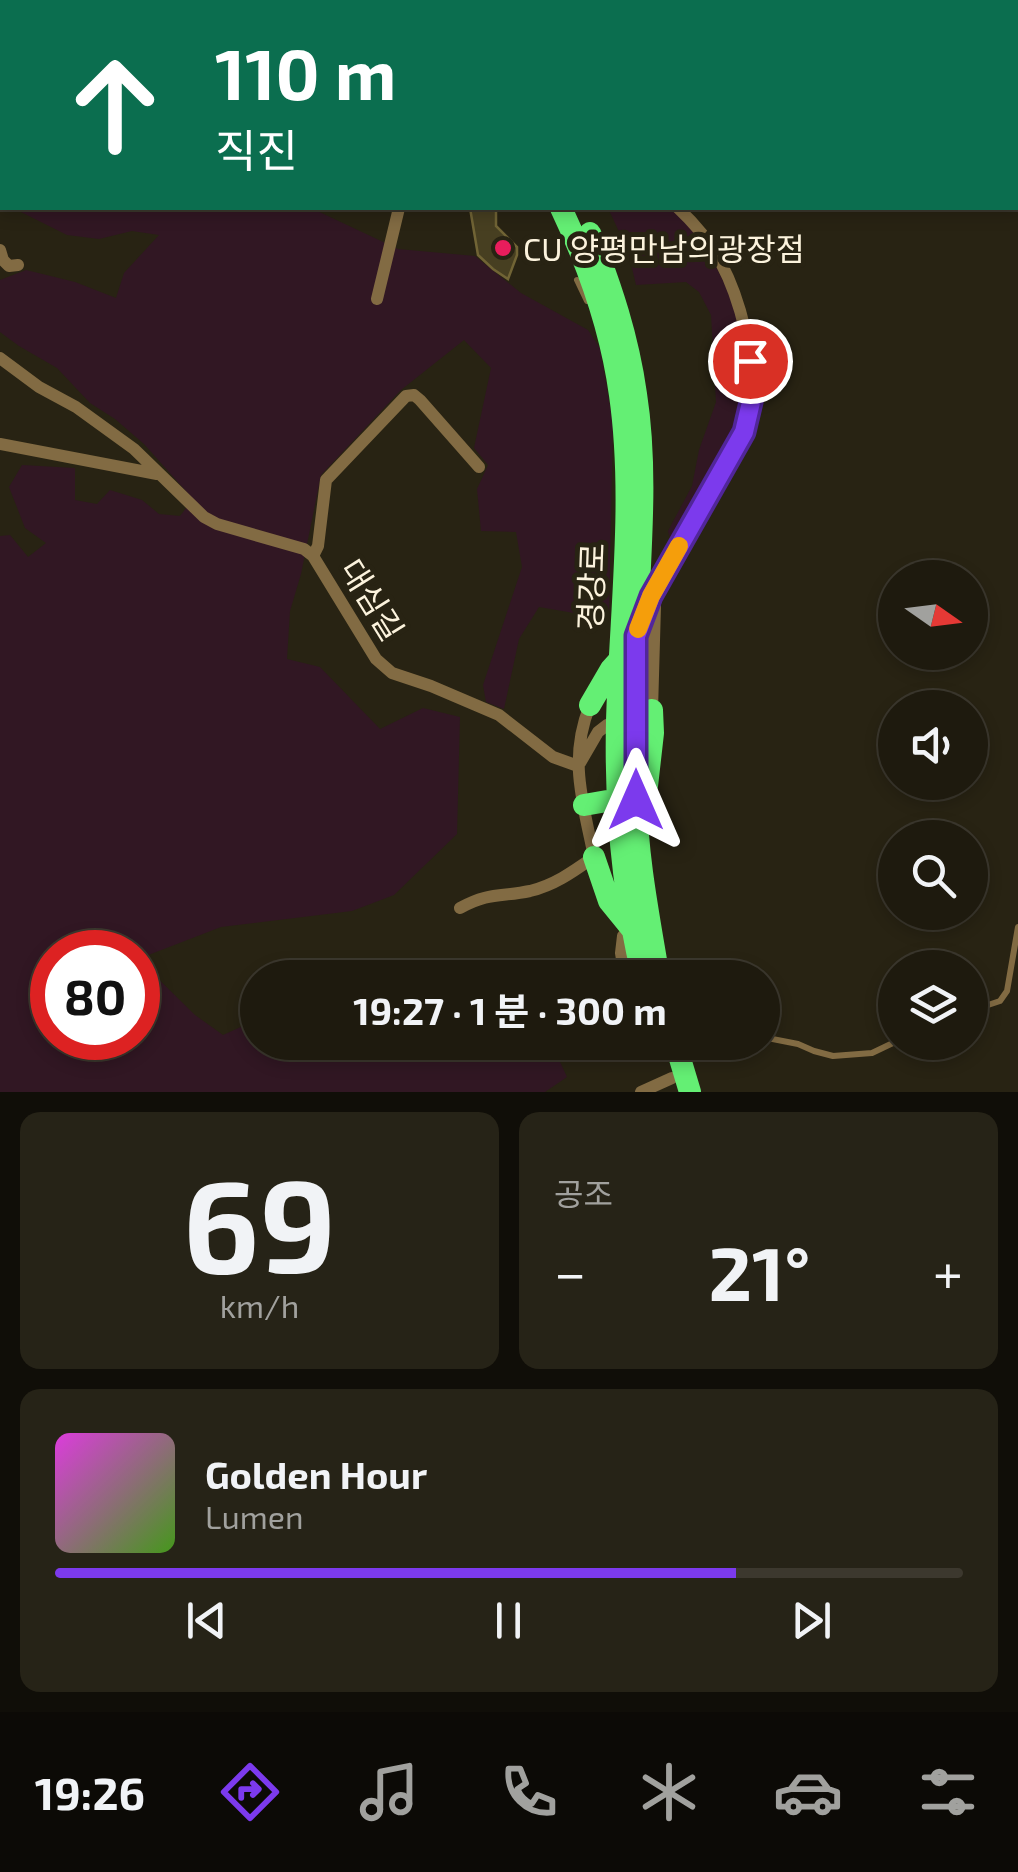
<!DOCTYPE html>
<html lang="ko">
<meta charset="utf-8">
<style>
:root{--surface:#1e1a0e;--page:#262317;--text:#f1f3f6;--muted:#a1a19e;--line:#3c382e;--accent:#7c3aed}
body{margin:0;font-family:"Exo 2","Noto Sans KR",sans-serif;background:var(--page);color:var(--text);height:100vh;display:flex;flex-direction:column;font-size:38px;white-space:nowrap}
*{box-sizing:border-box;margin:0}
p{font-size:32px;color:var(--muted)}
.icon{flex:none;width:55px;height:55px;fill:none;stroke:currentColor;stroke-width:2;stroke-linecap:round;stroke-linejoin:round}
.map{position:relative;height:1092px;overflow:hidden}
.details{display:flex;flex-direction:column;gap:20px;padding:20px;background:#100e08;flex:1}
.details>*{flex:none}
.guide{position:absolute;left:0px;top:0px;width:1020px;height:210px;box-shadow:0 5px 15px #0003,0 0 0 2px var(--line);background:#0b6e4f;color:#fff;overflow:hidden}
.needle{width:65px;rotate:104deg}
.buttons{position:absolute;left:878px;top:560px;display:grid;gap:20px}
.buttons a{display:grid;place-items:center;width:110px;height:110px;border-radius:50%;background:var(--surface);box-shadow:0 5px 15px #0003,0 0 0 2px var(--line);font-size:50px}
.speed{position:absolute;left:30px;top:930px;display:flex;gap:20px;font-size:50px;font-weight:700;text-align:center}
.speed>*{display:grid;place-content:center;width:130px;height:130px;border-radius:50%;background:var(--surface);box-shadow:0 5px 15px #0003,0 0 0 2px var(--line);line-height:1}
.speed .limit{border:15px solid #d22;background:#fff;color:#111}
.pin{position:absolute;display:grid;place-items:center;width:85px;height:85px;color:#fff;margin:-42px;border:5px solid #fff;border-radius:50%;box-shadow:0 2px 10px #0007}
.me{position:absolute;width:110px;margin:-55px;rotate:0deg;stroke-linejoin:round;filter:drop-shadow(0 0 8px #0008)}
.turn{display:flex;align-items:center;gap:35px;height:210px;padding:0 50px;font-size:45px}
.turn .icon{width:130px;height:130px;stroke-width:2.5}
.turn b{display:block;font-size:70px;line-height:85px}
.big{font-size:75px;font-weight:700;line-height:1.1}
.details .tile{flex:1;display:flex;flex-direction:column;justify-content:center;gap:15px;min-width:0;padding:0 35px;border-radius:20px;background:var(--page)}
.details .dial{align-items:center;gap:0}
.dial b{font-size:130px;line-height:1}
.song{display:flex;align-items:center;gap:30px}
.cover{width:120px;height:120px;border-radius:15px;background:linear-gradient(135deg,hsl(300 70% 55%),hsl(100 70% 35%))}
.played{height:10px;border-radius:5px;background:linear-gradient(90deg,var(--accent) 75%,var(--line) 75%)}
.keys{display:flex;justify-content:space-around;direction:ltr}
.heat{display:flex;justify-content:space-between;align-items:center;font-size:55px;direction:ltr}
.details .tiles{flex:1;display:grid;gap:20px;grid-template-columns:1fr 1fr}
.tile:last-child{grid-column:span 2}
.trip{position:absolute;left:240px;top:960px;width:540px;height:100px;border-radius:50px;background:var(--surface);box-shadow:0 5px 15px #0003,0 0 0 2px var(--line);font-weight:700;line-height:100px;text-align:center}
.menu{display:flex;height:160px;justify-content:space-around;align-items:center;background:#0c0a06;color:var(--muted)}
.menu .icon{width:70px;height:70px}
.menu .current{color:var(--accent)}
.menu b{font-size:45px;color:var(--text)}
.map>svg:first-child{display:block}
</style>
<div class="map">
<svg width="1018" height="1092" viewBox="0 0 1018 1092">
<rect width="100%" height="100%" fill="#282313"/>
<path fill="#311723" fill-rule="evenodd" d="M 13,208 L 311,208 L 398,249 L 475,256 L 521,293 L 588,330 L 600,348 L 613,423 L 609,619 L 539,607 L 519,639 L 504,709 L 486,702 L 483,685 L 522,567 L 516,532 L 481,531 L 477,489 L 488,465 L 474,448 L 491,368 L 464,340 L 401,390 L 321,475 L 301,574 L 290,611 L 287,659 L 320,667 L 380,729 L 423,708 L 460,717 L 457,834 L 394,895 L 352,911 L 221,927 L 138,959 L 195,1015 L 223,1035 L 254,1021 L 257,1024 L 258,1042 L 280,1043 L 318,1061 L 425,1056 L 488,1060 L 529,1057 L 555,1051 L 567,1077 L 545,1092 L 0,1092 L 0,536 L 10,535 L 28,557 L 46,543 L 25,528 L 9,487 L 22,465 L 75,468 L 75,500 L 97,504 L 110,490 L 142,500 L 159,514 L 180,516 L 193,499 L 144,444 L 115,419 L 90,403 L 57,368 L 19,346 L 0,332 L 0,280 L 26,270 L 75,282 L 116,298 L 124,273 L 159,235 L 132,231 L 99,239 L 67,235 ZM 52,952 L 138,952 L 138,1038 L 52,1038 Z
M 608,208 L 676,208 L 705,245 L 730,294 L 742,328 L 750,398 L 745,415 L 731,436 L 673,550 L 668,531 L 692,486 L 699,450 L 716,402 L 711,315 L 699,292 L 686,282 L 636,285 L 628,251 Z"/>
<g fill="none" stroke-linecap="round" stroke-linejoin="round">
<path stroke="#441c10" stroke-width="18" d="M 976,0 L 978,2
M 1018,63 L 1018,64"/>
</g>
<path fill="#473f21" stroke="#716435" stroke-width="2.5" d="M 470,208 L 496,208 L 496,226 L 517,247 L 517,255 L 508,279 L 493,269 L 478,255 Z"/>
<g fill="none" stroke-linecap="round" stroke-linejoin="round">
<path stroke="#826b43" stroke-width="6" d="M 406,0 L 407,2
M 675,0 L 677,2
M 531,2 L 532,0
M 577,280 L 587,301
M 970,1011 L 1000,1001 L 1007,991 L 1018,927
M 762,1037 L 798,1044 L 814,1051 L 833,1056 L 872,1053 L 895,1042"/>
<path stroke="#826b43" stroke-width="12" d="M 161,0 L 162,2
M 512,0 L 513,2
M 0,250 L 3,260 L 9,266 L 18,265
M 377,299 L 399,208
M 0,358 L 39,387 L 76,407 L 134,449 L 204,517 L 217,524 L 304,549 L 313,556 L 376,659 L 392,673 L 431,686 L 499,715 L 553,757 L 578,766
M 0,444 L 157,474
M 313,556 L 318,546 L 326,480 L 406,396 L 414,395 L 420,400 L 479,467
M 660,581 L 734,451 C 743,435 750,418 752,400 C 756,361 740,298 721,263 C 711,243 695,224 678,208
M 649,709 L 652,710 L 655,606
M 580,763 L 598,732 L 607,725
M 460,908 C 489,892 501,897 530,891 C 555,885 574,871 594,857 C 583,802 568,760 590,705
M 625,978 L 621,953 L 623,936 L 631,928
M 641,1092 L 672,1078"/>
<path stroke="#64ef74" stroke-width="22" d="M 444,0 L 445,2
M 461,0 L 462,2
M 561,208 C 589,267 611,329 620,395 C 635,500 620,615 617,721 C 615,807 623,895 643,978
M 590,233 C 611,286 628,337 636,394 C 648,471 640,551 637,629 C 634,685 635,741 636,797 C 637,858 649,917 659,978
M 642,618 L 660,578
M 590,705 L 611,669 L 620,659
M 584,805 L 607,801 L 636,800 L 647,786 L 653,733 L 652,710
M 594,857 L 609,901 L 631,928
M 675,1042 L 690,1092"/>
</g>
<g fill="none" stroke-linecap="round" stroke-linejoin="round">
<defs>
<path id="route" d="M 636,800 L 636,636 L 651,596 L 744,432 L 752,398 L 750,361"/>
</defs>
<use href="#route" stroke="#51269a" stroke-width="25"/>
<use href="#route" stroke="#7c3aed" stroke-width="18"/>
<path stroke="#f59e0b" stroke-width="18" d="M 638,629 L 651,596 L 679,546"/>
</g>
<circle fill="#e81d5c" stroke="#282313" stroke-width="4" cx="503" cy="248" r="10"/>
<g text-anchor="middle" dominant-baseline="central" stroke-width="10" stroke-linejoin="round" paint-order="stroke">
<g font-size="32" fill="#fcf3dd" stroke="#282313" text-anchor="start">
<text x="523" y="248">CU 양평만남의광장점</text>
</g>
<g font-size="32" fill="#fcf3dd" stroke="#282313">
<text transform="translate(590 587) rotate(-88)">경강로</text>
<text transform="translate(373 599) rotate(58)">대심길</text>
</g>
</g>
</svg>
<div class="buttons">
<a><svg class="needle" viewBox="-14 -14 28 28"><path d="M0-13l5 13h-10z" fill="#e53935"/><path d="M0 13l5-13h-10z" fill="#a1a19e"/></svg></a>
<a><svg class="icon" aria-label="sound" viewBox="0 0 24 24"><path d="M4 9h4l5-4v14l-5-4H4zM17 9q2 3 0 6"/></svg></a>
<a><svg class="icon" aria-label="search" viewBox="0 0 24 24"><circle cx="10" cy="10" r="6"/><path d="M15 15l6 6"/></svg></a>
<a><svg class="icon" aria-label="layers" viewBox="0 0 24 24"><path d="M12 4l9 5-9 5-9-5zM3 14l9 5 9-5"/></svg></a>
</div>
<div class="speed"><div class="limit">80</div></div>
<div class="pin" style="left:750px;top:361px;background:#d93025"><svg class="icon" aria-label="arrive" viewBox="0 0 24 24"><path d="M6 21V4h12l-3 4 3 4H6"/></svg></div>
<svg class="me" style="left:636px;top:800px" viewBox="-20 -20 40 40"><path d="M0-17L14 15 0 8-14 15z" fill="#7c3aed" stroke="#fff" stroke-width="4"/></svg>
<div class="trip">19:27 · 1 분 · 300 m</div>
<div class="guide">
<div class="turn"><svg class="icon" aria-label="ahead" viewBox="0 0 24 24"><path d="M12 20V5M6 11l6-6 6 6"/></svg><div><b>110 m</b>직진</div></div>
</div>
</div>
<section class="details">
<div class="tiles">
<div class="tile dial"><b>69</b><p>km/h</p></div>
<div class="tile"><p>공조</p>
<div class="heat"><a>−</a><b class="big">21°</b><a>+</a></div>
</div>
<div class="tile">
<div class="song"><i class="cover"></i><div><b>Golden Hour</b><p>Lumen</p></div></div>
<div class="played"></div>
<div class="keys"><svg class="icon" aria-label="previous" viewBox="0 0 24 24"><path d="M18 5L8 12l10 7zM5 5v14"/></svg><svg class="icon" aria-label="pause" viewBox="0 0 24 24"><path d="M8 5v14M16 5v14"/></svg><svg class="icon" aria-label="next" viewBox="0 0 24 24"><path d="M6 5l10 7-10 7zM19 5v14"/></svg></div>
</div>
</div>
</section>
<nav class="menu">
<b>19:26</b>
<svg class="icon current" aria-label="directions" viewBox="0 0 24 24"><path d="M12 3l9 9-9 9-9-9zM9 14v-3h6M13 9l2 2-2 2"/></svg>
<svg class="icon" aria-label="music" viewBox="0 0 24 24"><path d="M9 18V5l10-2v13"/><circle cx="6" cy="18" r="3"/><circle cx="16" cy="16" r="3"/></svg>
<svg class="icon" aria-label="phone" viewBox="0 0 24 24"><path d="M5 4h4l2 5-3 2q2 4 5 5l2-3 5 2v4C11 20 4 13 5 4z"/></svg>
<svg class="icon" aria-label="climate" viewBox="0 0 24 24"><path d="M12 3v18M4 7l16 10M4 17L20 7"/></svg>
<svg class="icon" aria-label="car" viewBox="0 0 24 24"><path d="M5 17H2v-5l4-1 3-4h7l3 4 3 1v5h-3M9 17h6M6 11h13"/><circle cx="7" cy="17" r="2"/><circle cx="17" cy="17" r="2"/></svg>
<svg class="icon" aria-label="filters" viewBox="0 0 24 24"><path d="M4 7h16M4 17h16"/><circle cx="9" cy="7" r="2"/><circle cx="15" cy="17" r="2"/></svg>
</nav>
